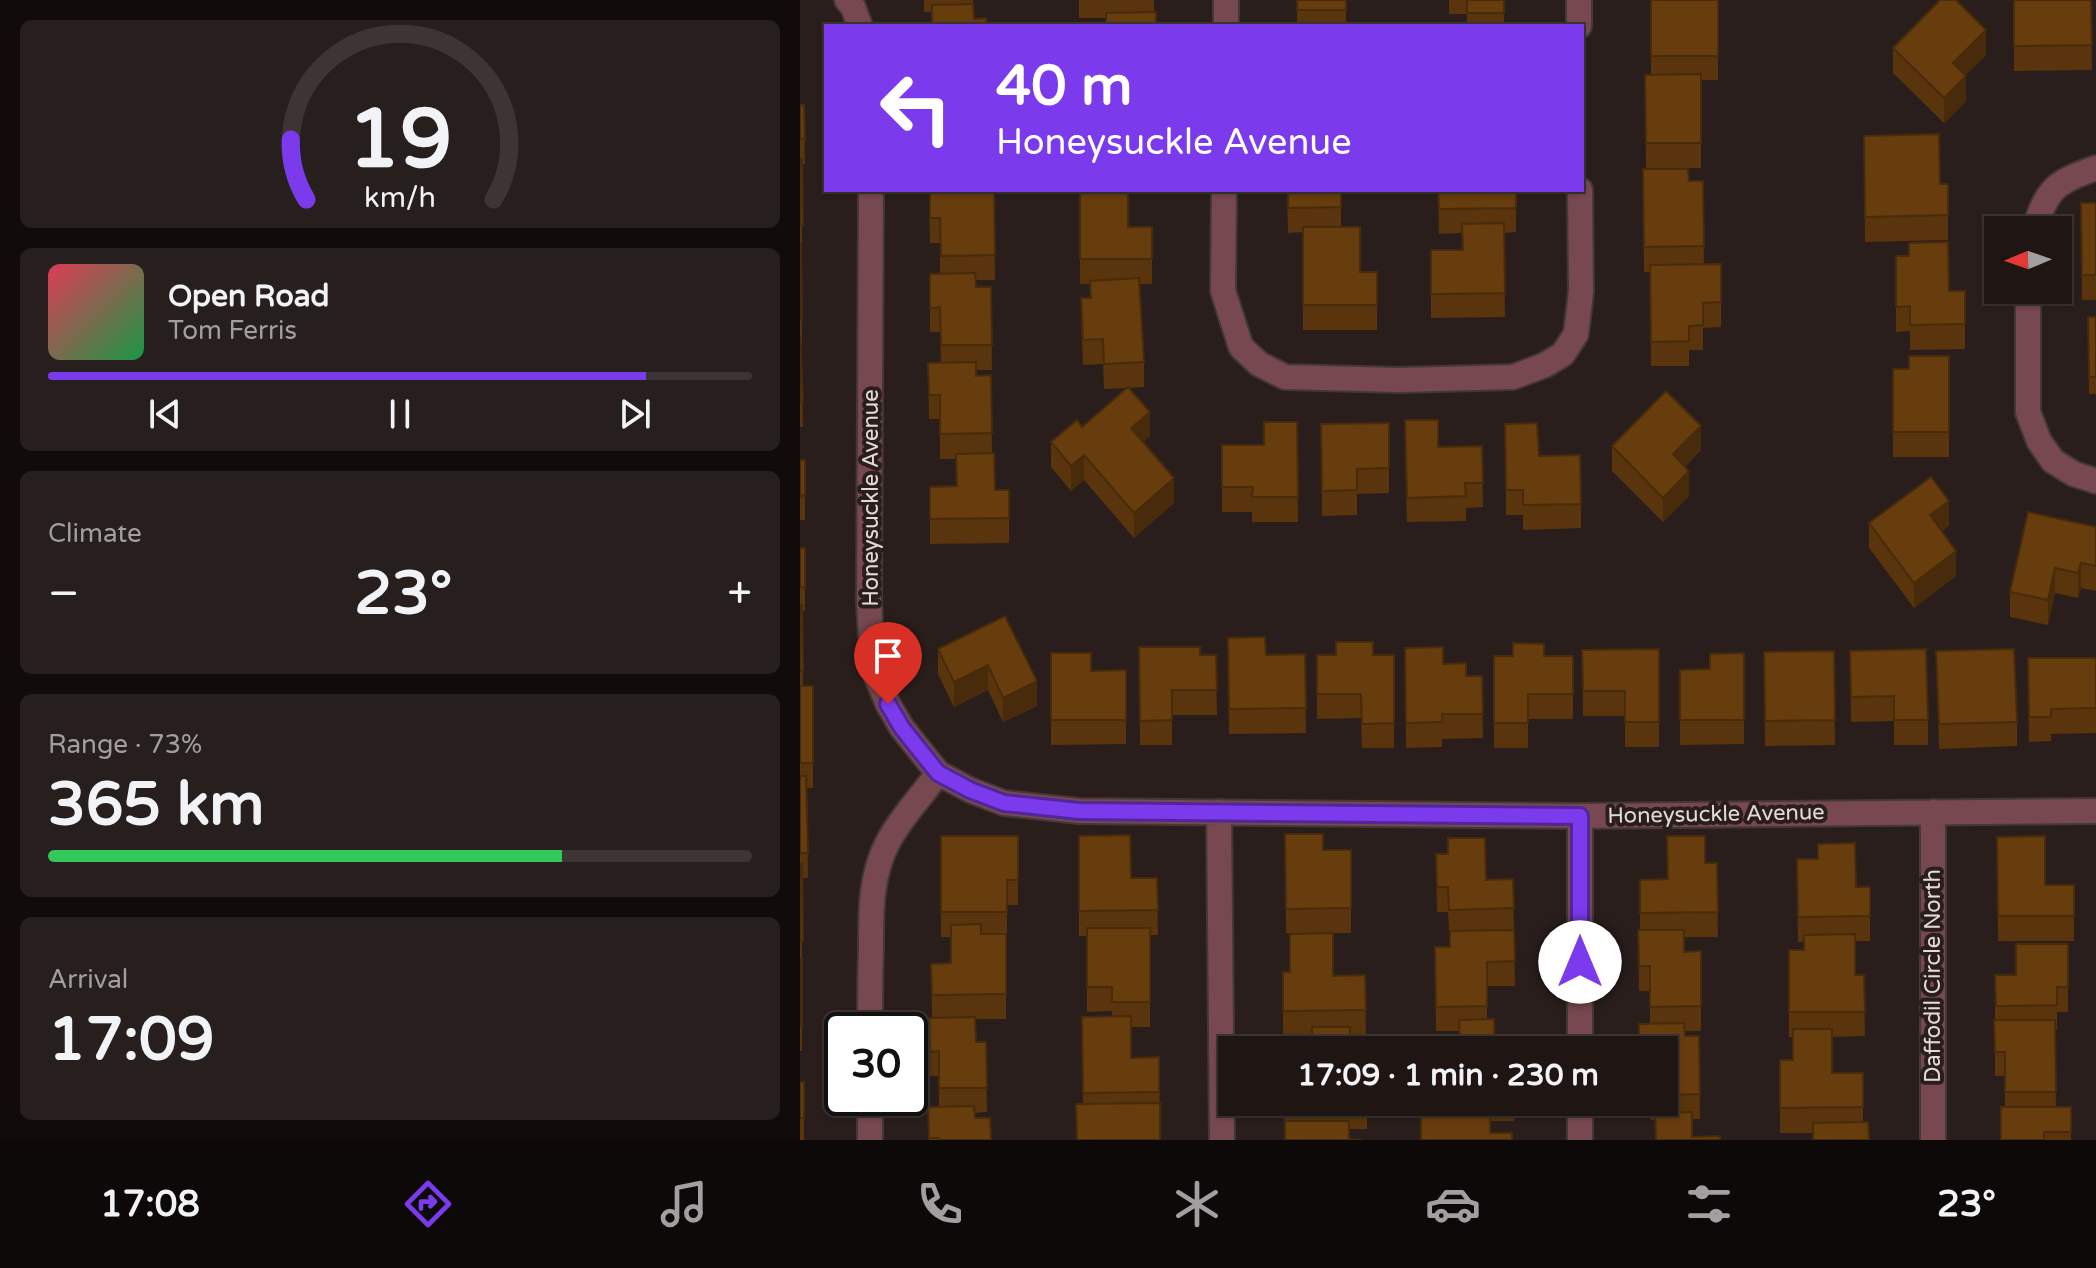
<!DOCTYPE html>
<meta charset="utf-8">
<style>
:root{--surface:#1f1614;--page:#271f1d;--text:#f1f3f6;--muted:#a19fa0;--line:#3c3534;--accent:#7c3aed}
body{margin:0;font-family:"Varela Round",sans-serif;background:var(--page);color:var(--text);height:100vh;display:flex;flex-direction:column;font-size:30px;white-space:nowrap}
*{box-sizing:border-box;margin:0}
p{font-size:26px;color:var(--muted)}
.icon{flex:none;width:44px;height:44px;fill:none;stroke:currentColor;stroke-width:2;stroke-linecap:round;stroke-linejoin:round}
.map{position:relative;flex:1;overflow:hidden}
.drawer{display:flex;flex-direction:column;gap:20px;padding:20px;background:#110c0b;width:800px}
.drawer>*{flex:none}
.guide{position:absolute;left:24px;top:24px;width:760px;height:168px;border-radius:0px;box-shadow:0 2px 6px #0004,0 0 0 2px var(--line);background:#7c3aed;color:#fff;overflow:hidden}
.needle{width:52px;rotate:268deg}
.buttons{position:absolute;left:1184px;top:216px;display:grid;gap:16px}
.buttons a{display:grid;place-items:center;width:88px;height:88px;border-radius:0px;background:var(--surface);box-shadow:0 2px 6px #0004,0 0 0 2px var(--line);font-size:40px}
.speed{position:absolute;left:24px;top:1012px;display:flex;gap:16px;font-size:40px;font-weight:700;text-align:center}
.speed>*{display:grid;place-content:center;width:104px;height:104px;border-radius:50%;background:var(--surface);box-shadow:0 2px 6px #0004,0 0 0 2px var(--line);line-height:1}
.speed .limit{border:4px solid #111;border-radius:12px;background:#fff;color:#111}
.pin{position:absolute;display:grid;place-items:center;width:68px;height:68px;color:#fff;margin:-82px -34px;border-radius:50% 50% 50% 0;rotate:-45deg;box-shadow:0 0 8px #0007}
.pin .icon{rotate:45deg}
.me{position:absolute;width:88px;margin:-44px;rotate:0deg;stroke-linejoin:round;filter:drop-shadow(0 0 6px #0008)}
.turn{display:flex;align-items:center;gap:28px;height:168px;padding:0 40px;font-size:36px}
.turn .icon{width:104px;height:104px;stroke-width:2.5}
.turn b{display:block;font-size:56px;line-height:68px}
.big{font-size:60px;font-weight:700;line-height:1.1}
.drawer .tile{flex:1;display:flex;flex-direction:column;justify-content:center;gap:12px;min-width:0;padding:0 28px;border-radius:12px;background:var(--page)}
.drawer .dial{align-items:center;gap:0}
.dial svg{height:208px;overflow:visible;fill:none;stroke:var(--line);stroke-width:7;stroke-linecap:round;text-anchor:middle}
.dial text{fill:var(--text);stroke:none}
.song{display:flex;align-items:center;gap:24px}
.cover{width:96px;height:96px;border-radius:12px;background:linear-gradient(135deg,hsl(350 70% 55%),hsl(140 70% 35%))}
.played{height:8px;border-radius:4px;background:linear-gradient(90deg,var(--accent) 85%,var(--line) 85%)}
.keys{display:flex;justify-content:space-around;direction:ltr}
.heat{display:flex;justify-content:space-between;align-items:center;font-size:44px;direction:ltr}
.charge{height:12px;border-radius:6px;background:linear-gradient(90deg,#34c759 73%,var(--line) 0)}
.trip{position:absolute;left:418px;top:1036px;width:460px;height:80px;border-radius:0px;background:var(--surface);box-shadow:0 2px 6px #0004,0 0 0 2px var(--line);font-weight:700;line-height:80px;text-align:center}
.menu{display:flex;height:128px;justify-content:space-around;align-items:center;background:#0c0908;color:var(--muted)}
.menu .icon{width:56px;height:56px}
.menu .selected{color:var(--accent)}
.menu b{font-size:36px;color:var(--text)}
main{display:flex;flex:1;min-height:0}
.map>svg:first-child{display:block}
</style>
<main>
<section class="drawer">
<div class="tile dial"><svg viewBox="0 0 100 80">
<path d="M14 69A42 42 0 1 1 86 69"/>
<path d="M14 69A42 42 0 0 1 8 46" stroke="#7c3aed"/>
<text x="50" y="56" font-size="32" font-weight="700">19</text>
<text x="50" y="72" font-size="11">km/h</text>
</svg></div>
<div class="tile">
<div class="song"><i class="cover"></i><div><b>Open Road</b><p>Tom Ferris</p></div></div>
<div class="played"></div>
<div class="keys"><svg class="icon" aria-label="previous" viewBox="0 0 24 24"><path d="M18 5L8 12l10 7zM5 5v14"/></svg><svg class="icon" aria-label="pause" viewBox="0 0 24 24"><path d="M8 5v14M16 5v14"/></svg><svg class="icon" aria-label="next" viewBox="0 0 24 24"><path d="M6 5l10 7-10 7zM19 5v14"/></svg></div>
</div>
<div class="tile"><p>Climate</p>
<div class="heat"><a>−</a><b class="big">23°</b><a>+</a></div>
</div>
<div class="tile"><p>Range · 73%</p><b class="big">365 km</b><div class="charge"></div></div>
<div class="tile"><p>Arrival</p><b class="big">17:09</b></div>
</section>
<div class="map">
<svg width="1296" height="1140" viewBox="0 0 1296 1140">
<rect width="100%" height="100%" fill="#291e1b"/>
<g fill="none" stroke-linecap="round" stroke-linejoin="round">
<defs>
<path id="street" d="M 47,0 L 53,7 L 60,26
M 779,0 L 779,26
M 426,26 L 426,0
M 71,190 L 69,601 L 71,638 L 77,678 L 88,704 L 102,728 L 138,773 L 170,790 L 204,803 L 279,811 L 780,816 L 1296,811
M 424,190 L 423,291 L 441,347 L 459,364 L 485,377 L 599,380 L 713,377 L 745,365 L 763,354 L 776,334 L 781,292 L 780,190
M 1234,230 C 1247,189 1255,182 1296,168
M 1228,290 L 1228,412 L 1239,441 L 1253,461 L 1274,474 L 1296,481
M 419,812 L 422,1140
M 70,1030 C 70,1003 70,977 71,950 C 71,913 70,876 88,842 C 101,817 122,796 138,773
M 780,1050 L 780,816
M 70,1140 L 70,1098
M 780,1140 L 780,1102
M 1133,1140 L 1133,812"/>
</defs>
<use href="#street" stroke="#433835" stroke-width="28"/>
<use href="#street" stroke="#774850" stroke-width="24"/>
</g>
<path fill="#59340c" d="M 124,0 L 173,0 L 174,19 L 186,26 L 132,12 L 124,12 Z
M 279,0 L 354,0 L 354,12 L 306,18 L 279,18 Z
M 497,0 L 546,0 L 546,26 L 497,26 Z
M 649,0 L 704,0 L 704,26 L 667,26 L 667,14 L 649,14 Z
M 851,0 L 918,0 L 918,80 L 901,80 L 901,168 L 846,168 L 845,75 L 851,75 Z
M 1214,0 L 1291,0 L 1292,70 L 1214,71 Z
M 1093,48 L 1186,55 L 1165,75 L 1166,101 L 1144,123 L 1093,73 Z
M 0,105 L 4,105 L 5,164 L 2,164 L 2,345 L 1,345 L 3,427 L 0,427 Z
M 1064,136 L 1140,184 L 1148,184 L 1148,240 L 1065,242 Z
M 843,169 L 889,181 L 903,181 L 904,264 L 921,302 L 921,327 L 903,328 L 903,350 L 889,350 L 889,366 L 851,366 L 850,272 L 844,272 Z
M 129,190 L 194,190 L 195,280 L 175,280 L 176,287 L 191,287 L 192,370 L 176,370 L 176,376 L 191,375 L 192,453 L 195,490 L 209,490 L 209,543 L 130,544 L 130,487 L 157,486 L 156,459 L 140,459 L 140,419 L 129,419 L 128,363 L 141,362 L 140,332 L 130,332 L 130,274 L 140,274 L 140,243 L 130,243 Z
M 280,190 L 358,190 L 328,191 L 328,227 L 352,227 L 352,284 L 340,284 L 344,362 L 344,387 L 329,388 L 350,436 L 343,442 L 374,503 L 334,538 L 284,480 L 271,491 L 251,467 L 251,442 L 282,427 L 327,388 L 304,389 L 303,364 L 283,365 L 281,323 L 281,298 L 290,298 L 290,284 L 280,284 Z
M 487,190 L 541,190 L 541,227 L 560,272 L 577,272 L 577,330 L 503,330 L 503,232 L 488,233 Z
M 638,190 L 716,190 L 716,232 L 704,233 L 705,317 L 631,318 L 631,250 L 662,250 L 662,233 L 639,234 Z
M 1281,203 L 1296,203 L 1296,300 L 1282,300 Z
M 1096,256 L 1149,291 L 1165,291 L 1165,349 L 1110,350 L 1110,331 L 1096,332 Z
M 1288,317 L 1296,317 L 1296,394 L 1289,394 Z
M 1149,356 L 1149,457 L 1093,457 L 1093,369 L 1109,369 Z
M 497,422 L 498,522 L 452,522 L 452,512 L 422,512 L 422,445 L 464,445 Z
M 589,423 L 589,493 L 557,494 L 557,515 L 522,516 L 521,424 Z
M 705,424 L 739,456 L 781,504 L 781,528 L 723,530 L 723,515 L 706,515 Z
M 605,445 L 638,447 L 682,446 L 683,507 L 666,508 L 666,521 L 607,522 Z
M 812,446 L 901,450 L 885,467 L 889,496 L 863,522 L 812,471 Z
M 0,460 L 5,460 L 5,520 L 0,520 Z
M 1069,523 L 1149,526 L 1141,531 L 1156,576 L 1114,608 L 1069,548 Z
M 1296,527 L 1296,591 L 1281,588 L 1278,598 L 1255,593 L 1248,625 L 1210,617 L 1210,592 Z
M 0,548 L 5,548 L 5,611 L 2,611 L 3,686 L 13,686 L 13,788 L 7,788 L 8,878 L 2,878 L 2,1051 L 0,1051 Z
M 205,616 L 237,706 L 203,722 L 188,690 L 154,707 L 138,674 L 138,649 Z
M 428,638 L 466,655 L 505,654 L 506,733 L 429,734 Z
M 339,647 L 400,655 L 416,655 L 417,715 L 372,715 L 372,745 L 340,745 Z
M 605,648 L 643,664 L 666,676 L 682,676 L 683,738 L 642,739 L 642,747 L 606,748 Z
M 859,649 L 859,747 L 825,747 L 825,716 L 783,716 L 782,650 Z
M 1034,651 L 1035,745 L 965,746 L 964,652 Z
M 1050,651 L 1128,720 L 1128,745 L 1094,745 L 1094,721 L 1051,722 Z
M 1136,651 L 1217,722 L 1217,746 L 1139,749 Z
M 251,653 L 291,671 L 326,670 L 326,744 L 251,745 Z
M 944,653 L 944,744 L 880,745 L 880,670 L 910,669 Z
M 517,655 L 594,655 L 594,748 L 562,748 L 561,718 L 517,719 Z
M 694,656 L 773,656 L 773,719 L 728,719 L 728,748 L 694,748 Z
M 1228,658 L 1296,658 L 1296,733 L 1251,734 L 1251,741 L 1229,742 Z
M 485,834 L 523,850 L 551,850 L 551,933 L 486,933 Z
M 141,836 L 218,836 L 218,905 L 207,905 L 207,937 L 206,937 L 206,1019 L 175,1019 L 176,1042 L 186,1042 L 187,1112 L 175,1113 L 175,1118 L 191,1140 L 129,1140 L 128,1107 L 139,1107 L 139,1076 L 130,1076 L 129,1018 L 132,1018 L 131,964 L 151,963 L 151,937 L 141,937 Z
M 279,836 L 331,878 L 357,878 L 358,935 L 350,935 L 350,1027 L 331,1027 L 331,1058 L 359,1057 L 360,1140 L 283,1104 L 282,1017 L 312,1017 L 312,1011 L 287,1012 L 287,936 L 279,936 Z
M 1197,837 L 1245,885 L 1274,885 L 1274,941 L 1198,941 Z
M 636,854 L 686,880 L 713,879 L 715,986 L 687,986 L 687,1019 L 659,1047 L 659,1031 L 636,1031 L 635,947 L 650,947 L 648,912 L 637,912 Z
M 997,859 L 1056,887 L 1070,887 L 1070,941 L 1055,941 L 1055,975 L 1064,975 L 1065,1036 L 1032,1037 L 1032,1073 L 1063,1073 L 1063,1122 L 1013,1133 L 980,1133 L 980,1060 L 993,1060 L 993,1037 L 989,1037 L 989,950 L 1004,950 L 1004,942 L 998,942 Z
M 905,863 L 917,863 L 918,937 L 884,937 L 884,952 L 901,1006 L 901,1031 L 884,1031 L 885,1036 L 899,1036 L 900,1119 L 892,1119 L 856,1140 L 855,1120 L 851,1120 L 851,1102 L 864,1102 L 864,1050 L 850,1023 L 850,991 L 839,991 L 838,930 L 840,930 L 840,880 L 868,879 Z
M 1268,944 L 1268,1012 L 1257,1012 L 1257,1030 L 1255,1030 L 1256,1107 L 1271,1107 L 1271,1140 L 1201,1140 L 1205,1107 L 1205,1076 L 1195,1076 L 1195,975 L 1216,975 Z
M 483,972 L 533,976 L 565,975 L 566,1035 L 550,1035 L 550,1044 L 512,1035 L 483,1036 Z
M 0,1082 L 4,1082 L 4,1140 L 0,1140 Z
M 484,1102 L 567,1102 L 567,1129 L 549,1129 L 485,1140 Z
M 645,1102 L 714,1102 L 714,1121 L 690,1121 L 621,1140 L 659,1108 L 659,1102 Z"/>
<path fill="#482b0a" d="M 1186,30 L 1186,55 L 1153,88 L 1153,63 Z
M 1166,76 L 1166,101 L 1144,123 L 1144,98 Z
M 350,412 L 350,436 L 331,453 L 331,428 Z
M 901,426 L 901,450 L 873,479 L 873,454 Z
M 284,455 L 284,480 L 271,491 L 271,466 Z
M 889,471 L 889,496 L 863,522 L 863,498 Z
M 374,478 L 374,503 L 334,538 L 334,513 Z
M 1149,501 L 1149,526 L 1130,540 L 1130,515 Z
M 1156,551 L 1156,576 L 1114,608 L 1114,583 Z
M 1281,563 L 1281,588 L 1278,598 L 1278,573 Z
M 1255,568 L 1255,593 L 1248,625 L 1248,600 Z
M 188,665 L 188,690 L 154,707 L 154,682 Z
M 237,681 L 237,706 L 203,722 L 203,698 Z"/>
<path fill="#673d0e" stroke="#482b0a" stroke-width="2" d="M 497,0 L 546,0 L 546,10 L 497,10 Z
M 667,0 L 704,0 L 704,13 L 667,13 Z
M 851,0 L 918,0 L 918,56 L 851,56 Z
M 1140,0 L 1156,0 L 1186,30 L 1153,63 L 1166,76 L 1144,98 L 1093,48 Z
M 1214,0 L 1291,0 L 1292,45 L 1214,46 Z
M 173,4 L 174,19 L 186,18 L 186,26 L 132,26 L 132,5 Z
M 356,12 L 356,26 L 306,26 L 306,13 Z
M 901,74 L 901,143 L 846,143 L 845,75 Z
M 0,105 L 4,105 L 5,139 L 0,139 Z
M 1139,134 L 1140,184 L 1148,184 L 1148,215 L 1065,217 L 1064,136 Z
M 0,159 L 2,159 L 3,226 L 0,226 Z
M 843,169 L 888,169 L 889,181 L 903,181 L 904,246 L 844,247 Z
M 130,190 L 194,190 L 195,255 L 141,256 L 140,218 L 130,218 Z
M 280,190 L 328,190 L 328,227 L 352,227 L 352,259 L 280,259 Z
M 488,190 L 541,190 L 541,207 L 488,208 Z
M 638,190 L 716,190 L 716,208 L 639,209 Z
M 1281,203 L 1296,203 L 1296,275 L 1282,275 Z
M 704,223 L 705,293 L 631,294 L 631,250 L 663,250 L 662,224 Z
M 503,227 L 560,227 L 560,272 L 577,272 L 577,305 L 503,305 Z
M 1148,242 L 1149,291 L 1165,291 L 1165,324 L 1110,325 L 1110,306 L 1096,307 L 1096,256 L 1109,256 L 1109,243 Z
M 0,243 L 1,243 L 2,320 L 0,320 Z
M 921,264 L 921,302 L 903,303 L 903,325 L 889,326 L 889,341 L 851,342 L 850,265 Z
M 175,273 L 176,287 L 191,287 L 192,345 L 141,345 L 140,307 L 130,308 L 130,274 Z
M 339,278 L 344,362 L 304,364 L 303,339 L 283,340 L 281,298 L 291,298 L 290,281 Z
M 1288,317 L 1296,317 L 1296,377 L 1289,377 Z
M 0,335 L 3,402 L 0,402 Z
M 1109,356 L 1149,356 L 1149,432 L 1093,432 L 1093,369 L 1109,369 Z
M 176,362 L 176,376 L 191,375 L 192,433 L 140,434 L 140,395 L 129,395 L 128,363 Z
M 328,387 L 350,412 L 331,428 L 374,478 L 334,513 L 284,455 L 271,466 L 251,442 L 277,420 L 282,427 Z
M 866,391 L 901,426 L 873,454 L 889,471 L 863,498 L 812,446 Z
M 605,420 L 638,420 L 638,447 L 682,446 L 683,483 L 665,483 L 666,496 L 607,498 Z
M 464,422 L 497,422 L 498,497 L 452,497 L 453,487 L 422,487 L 422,445 L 464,445 Z
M 589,423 L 589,468 L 557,469 L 557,490 L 522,491 L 521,424 Z
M 737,423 L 739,456 L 780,455 L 781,504 L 723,505 L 723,490 L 706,490 L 705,424 Z
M 194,453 L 195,490 L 209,490 L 209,518 L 130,519 L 130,487 L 157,486 L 156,454 Z
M 0,460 L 5,460 L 5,495 L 0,496 Z
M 1131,477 L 1149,501 L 1130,515 L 1156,551 L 1114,583 L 1069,523 Z
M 1228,512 L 1296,527 L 1296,566 L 1281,563 L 1278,573 L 1255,568 L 1248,600 L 1210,592 Z
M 0,548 L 5,548 L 5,587 L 0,587 Z
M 0,605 L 2,605 L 3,671 L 0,671 Z
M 205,616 L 237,681 L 203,698 L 188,665 L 154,682 L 138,649 Z
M 465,637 L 466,655 L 505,654 L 506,708 L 429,709 L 428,638 Z
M 536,642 L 573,642 L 573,655 L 594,655 L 594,723 L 562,724 L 561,694 L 517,694 L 517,655 L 536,655 Z
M 713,643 L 744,644 L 744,656 L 773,656 L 773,694 L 728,694 L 728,723 L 694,723 L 694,656 L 713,656 Z
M 339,647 L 400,647 L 400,655 L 416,655 L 417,690 L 372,690 L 372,720 L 340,721 Z
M 643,647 L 643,664 L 666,663 L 666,676 L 682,676 L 683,714 L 642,714 L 642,722 L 606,723 L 605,648 Z
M 859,649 L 859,722 L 825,722 L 825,691 L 783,691 L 782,650 Z
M 1126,649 L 1128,720 L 1094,720 L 1094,696 L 1051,697 L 1050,651 Z
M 1214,649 L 1217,722 L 1139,724 L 1136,651 Z
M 1034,651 L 1035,720 L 965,721 L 964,652 Z
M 251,653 L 291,653 L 291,671 L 326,670 L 326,720 L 251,720 Z
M 944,653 L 944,720 L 880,720 L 880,670 L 910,669 L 910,654 Z
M 1228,658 L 1296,658 L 1296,708 L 1251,709 L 1251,717 L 1229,717 Z
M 0,686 L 13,686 L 13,763 L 0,763 Z
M 0,776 L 6,776 L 8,853 L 0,853 Z
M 485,834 L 523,834 L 523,850 L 551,850 L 551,908 L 486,909 Z
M 330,835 L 331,878 L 357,878 L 358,910 L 279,911 L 279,836 Z
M 141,836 L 218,836 L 218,880 L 207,880 L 207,912 L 141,912 Z
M 867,836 L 905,836 L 905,863 L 917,863 L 918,912 L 840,913 L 840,880 L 868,879 Z
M 1245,836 L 1245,885 L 1274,885 L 1274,916 L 1198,916 L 1197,837 Z
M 648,838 L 685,838 L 686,880 L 713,879 L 714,908 L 649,910 L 648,887 L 637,887 L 636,854 L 648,854 Z
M 1055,843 L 1056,887 L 1070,887 L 1070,916 L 998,917 L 997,859 L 1018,859 L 1018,844 Z
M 0,864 L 2,864 L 3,941 L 0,941 Z
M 181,924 L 181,934 L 206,934 L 206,994 L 132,995 L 131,964 L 151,963 L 151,925 Z
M 287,928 L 350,928 L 350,1002 L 312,1002 L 312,987 L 287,987 Z
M 714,930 L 715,961 L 687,962 L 687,1006 L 636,1007 L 635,947 L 650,947 L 650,931 Z
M 838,930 L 884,930 L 884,952 L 901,951 L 901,1006 L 850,1007 L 850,966 L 839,966 Z
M 533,933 L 533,976 L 565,975 L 566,1010 L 483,1011 L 483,972 L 490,972 L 490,934 Z
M 1055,934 L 1055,975 L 1064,975 L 1065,1012 L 989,1012 L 989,950 L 1004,950 L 1004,935 Z
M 1216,944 L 1268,944 L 1268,987 L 1257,987 L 1257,1005 L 1196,1006 L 1195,975 L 1216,975 Z
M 0,959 L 2,959 L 2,1026 L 0,1026 Z
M 331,1016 L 331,1058 L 359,1057 L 359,1092 L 283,1093 L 282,1017 Z
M 175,1017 L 176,1042 L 186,1042 L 187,1088 L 139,1088 L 139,1051 L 130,1052 L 129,1018 Z
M 694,1019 L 695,1050 L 645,1050 L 645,1047 L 660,1047 L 659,1020 Z
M 1194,1020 L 1255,1020 L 1256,1092 L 1205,1092 L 1205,1052 L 1195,1052 Z
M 884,1023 L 885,1036 L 899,1036 L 900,1094 L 864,1095 L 864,1050 L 839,1050 L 839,1024 Z
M 512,1027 L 550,1027 L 550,1044 L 566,1043 L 566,1050 L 512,1050 Z
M 993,1029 L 1032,1029 L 1032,1073 L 1063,1073 L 1063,1107 L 980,1108 L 980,1060 L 993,1060 Z
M 0,1082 L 4,1082 L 4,1118 L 0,1118 Z
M 485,1102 L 567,1102 L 567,1104 L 485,1105 Z
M 360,1103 L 360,1140 L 277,1140 L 276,1104 Z
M 174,1106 L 175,1118 L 190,1118 L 191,1140 L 140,1140 L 139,1138 L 129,1138 L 128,1107 Z
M 690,1107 L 690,1133 L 712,1133 L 712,1140 L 621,1140 L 621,1108 Z
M 1201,1107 L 1271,1107 L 1271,1132 L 1244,1132 L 1244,1140 L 1201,1140 Z
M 892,1112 L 892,1137 L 920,1136 L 920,1140 L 856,1140 L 855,1113 Z
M 485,1121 L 549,1121 L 549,1139 L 562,1140 L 485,1140 Z
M 1068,1122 L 1069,1140 L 1013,1140 L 1013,1123 Z"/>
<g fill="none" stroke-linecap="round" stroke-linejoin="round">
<defs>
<path id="route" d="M 88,704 L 102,728 L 138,773 L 170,790 L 204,803 L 279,811 L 780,816 L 780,962"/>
</defs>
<use href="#route" stroke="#51269a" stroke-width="20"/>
<use href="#route" stroke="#7c3aed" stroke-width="14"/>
</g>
<g text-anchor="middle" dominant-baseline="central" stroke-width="8" stroke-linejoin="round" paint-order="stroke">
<g font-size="22" fill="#e2dad8" stroke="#291e1b">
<text transform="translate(71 498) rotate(-90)">Honeysuckle Avenue</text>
<text transform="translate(916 814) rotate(-1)">Honeysuckle Avenue</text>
<text transform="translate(1133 976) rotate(-90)">Daffodil Circle North</text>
</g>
</g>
</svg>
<div class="buttons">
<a><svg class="needle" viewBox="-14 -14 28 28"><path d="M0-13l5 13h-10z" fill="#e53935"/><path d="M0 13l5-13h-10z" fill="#a19fa0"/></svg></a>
</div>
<div class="speed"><div class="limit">30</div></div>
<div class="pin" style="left:88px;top:704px;background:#d93025"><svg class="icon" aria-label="arrive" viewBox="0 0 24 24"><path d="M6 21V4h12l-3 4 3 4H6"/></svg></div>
<svg class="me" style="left:780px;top:962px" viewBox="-20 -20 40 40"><circle r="19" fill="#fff"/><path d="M0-13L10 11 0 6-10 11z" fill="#7c3aed"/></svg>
<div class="trip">17:09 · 1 min · 230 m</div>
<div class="guide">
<div class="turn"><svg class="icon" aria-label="left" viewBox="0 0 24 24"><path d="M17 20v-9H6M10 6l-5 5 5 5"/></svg><div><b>40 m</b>Honeysuckle Avenue</div></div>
</div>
</div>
</main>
<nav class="menu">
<b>17:08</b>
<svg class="icon selected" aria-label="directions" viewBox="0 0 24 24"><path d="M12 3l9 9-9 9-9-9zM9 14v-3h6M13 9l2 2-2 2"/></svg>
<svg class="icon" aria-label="music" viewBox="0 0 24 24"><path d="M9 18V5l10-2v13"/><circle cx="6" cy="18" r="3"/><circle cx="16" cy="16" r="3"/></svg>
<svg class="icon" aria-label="phone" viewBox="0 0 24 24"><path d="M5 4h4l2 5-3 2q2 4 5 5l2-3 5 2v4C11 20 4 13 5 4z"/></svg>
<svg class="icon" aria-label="climate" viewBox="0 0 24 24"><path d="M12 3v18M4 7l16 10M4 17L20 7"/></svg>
<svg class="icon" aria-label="car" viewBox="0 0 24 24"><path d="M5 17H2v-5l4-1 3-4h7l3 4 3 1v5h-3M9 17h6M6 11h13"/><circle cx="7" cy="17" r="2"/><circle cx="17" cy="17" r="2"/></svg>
<svg class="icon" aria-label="filters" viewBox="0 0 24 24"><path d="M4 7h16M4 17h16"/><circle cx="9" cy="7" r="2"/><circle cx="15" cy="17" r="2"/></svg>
<b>23°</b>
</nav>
